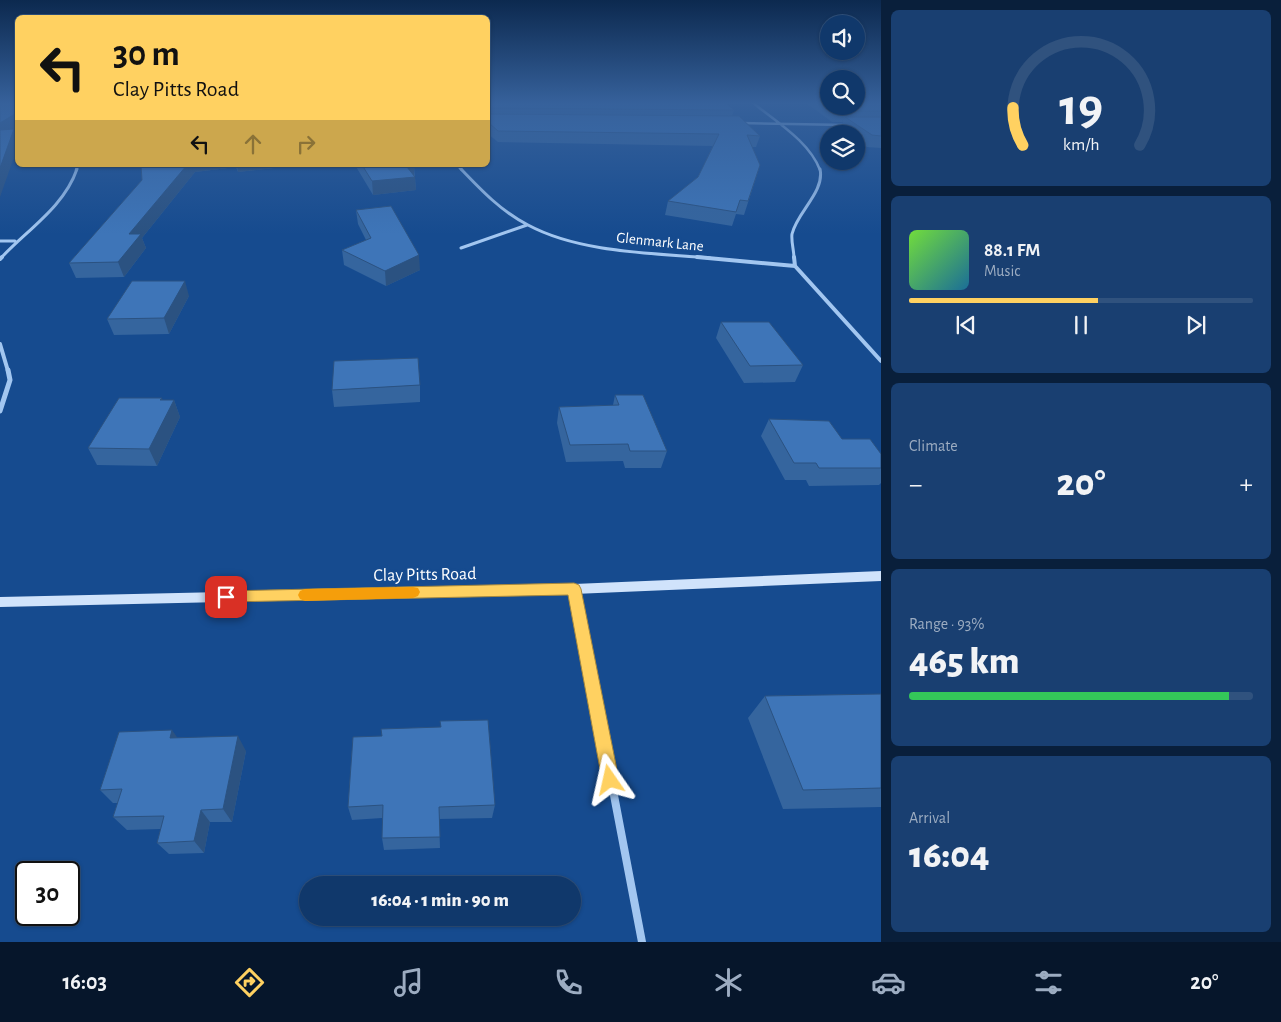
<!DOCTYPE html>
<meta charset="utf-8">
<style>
:root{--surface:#10386b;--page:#193f71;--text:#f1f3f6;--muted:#9cacc1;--line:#30527e;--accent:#ffd161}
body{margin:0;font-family:"Alegreya Sans",sans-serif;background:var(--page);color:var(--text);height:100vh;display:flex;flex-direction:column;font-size:19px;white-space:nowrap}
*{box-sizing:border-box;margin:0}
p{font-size:16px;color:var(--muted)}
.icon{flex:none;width:28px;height:28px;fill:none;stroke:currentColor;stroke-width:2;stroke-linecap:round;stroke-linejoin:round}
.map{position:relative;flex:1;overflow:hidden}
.drawer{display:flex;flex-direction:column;gap:10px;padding:10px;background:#091f3b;width:400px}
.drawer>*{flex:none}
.top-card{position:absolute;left:15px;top:15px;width:475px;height:152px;border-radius:8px;box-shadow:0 1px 4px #0004,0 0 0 1px var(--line);background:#ffd161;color:#111;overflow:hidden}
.controls{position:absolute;left:820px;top:15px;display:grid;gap:10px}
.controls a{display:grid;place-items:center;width:45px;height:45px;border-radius:50%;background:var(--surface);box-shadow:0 1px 4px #0004,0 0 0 1px var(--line);font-size:25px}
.speed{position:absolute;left:15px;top:861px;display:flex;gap:10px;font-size:25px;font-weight:700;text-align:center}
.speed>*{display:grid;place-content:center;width:65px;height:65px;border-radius:50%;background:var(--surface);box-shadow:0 1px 4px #0004,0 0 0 1px var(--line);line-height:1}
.speed .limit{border:2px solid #111;border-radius:8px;background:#fff;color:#111}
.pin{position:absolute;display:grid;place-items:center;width:42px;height:42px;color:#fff;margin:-21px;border-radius:10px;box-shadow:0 2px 8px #0006}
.me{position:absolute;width:55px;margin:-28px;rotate:349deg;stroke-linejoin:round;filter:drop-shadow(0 0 4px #0008)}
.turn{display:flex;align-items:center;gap:18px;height:105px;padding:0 15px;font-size:22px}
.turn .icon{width:65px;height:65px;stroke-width:2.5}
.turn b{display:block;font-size:35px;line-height:42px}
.lanes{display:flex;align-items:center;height:48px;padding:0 15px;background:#0003;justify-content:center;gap:25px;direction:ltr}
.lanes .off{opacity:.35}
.big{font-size:38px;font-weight:800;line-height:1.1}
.drawer .tile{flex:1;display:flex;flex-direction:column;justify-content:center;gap:8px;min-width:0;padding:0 18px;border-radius:8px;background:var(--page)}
.drawer .dial{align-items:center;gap:0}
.dial svg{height:130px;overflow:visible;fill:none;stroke:var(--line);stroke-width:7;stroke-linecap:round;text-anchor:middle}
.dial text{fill:var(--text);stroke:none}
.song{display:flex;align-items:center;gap:15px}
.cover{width:60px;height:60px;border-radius:8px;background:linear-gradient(135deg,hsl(100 70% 55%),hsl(200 70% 35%))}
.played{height:5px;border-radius:2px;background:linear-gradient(90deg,var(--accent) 55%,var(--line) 55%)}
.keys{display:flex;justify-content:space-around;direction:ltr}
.heat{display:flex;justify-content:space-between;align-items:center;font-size:28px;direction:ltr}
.charge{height:8px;border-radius:4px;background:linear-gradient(90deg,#34c759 93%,var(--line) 0)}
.trip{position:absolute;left:299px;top:876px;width:282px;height:50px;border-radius:25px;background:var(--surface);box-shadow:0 1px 4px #0004,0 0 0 1px var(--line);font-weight:800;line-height:50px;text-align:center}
.tabs{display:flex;height:80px;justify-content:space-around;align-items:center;background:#06162b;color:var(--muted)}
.tabs .icon{width:35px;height:35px}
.tabs .selected{color:var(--accent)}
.tabs b{font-size:22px;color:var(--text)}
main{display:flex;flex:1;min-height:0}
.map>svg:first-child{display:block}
</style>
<main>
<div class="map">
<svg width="881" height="942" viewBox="0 0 881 942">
<rect width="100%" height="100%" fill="#164b8f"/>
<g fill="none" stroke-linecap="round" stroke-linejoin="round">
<path stroke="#a2c6f0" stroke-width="2.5" d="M 752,102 C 776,122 809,141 820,170
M 742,123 L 848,125
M 457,165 L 462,170
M 76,170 L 78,165"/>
<path stroke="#a2c6f0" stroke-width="3" d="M 461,169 C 481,190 502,212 528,225 C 580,253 653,253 710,258
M 0,241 L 15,241
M 461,248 L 527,225
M 1,258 C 27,230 64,207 77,169
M 794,258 C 794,251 791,241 792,234 C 797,212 825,192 820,169"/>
<path stroke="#a2c6f0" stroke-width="4" d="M 697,257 L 795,266
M 794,257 L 795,266 L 881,361
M 0,259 L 2,257
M 0,344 L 8,371"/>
<path stroke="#a2c6f0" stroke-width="5" d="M 0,411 L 10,380 L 8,370"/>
<path stroke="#a2c6f0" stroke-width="6" d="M 574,589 L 596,702"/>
<path stroke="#a2c6f0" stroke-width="8" d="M 596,701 L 642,942"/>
<path fill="#d0e3fb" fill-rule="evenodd" d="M 881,571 L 881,581 L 574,594 L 0,607 L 0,597 L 574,584 Z"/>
</g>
<path fill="#35659e" d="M 488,102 L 734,110 L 732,116 L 760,136 L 756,147 L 752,147 L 760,165 L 744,215 L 736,214 L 732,226 L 665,215 L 668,201 L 698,177 L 713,146 L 498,142 L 488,134 Z
M 805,102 L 829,102 L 829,106 L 856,106 L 881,102 L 881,148 L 867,147 L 856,139 L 856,134 L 849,134 L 840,128 L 843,122 L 832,122 Z
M 141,165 L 283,165 L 283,167 L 238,172 L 236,167 L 195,172 L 142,238 L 146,248 L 124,277 L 76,278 L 69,263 L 142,180 Z
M 355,165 L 413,165 L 414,166 L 416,190 L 373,195 Z
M 356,210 L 420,270 L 386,286 L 344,265 L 342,250 L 366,240 L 358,224 Z
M 189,296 L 169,334 L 114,335 L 107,319 Z
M 721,322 L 803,365 L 795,382 L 744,383 L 716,338 Z
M 420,385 L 420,402 L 334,407 L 332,390 Z
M 615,395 L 667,451 L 661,468 L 625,468 L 623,461 L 566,462 L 557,423 L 559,407 L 613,405 Z
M 162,400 L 174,400 L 180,417 L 157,466 L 97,465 L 88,448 Z
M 769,419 L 842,439 L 881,454 L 881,483 L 879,485 L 809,486 L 806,480 L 785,480 L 761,436 Z
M 881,694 L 881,807 L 783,809 L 748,718 L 765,696 Z
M 353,737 L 495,805 L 492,818 L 439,819 L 440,848 L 384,850 L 382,838 L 382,818 L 352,820 L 348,807 Z
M 178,738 L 246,751 L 232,822 L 210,822 L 204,853 L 169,854 L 157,843 L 161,829 L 127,830 L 113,817 L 118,803 L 113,803 L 100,790 Z"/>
<path fill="#2b5281" d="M 18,112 L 18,126 L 0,137 L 0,123 Z
M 14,129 L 18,136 L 18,146 L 0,197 L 0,168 Z
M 187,165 L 236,165 L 236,167 L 195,172 L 142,238 L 146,248 L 124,277 L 118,262 L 129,234 Z
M 237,165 L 283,165 L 283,167 L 238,172 Z
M 414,166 L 414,177 L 415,177 L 416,190 L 373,195 L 372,181 L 407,167 Z
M 419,255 L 420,270 L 386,286 L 385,271 Z
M 185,281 L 189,296 L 169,334 L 164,318 Z
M 162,398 L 167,413 L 174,400 L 180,417 L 157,466 L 149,449 L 160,400 Z
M 172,730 L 182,744 L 170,738 Z
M 238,736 L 246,751 L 232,822 L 223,809 Z
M 201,810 L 210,822 L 204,853 L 194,841 Z"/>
<path fill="#3e75b8" stroke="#2b5281" d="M 0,102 L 18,102 L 18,112 L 0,123 Z
M 488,102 L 725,102 L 734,110 L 489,108 L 488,109 Z
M 824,102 L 829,102 L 829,105 Z
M 856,102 L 881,102 L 881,111 L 836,111 L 830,106 L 856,106 Z
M 488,113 L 488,114 L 739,116 L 760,136 L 747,135 L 760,165 L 748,201 L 740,200 L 736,212 L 668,201 L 698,177 L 719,134 L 498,131 L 488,122 Z
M 845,117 L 881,117 L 881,136 L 872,135 Z
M 14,129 L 0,168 L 0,130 Z
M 141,165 L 187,165 L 129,234 L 141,234 L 118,262 L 69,263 L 142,180 Z
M 362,165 L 413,165 L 414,166 L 407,167 L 415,177 L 372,181 Z
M 391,206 L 419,255 L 385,271 L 342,250 L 371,238 L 356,210 Z
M 132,281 L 185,281 L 164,318 L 107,319 Z
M 721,322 L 769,322 L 803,365 L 750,366 Z
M 418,358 L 420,385 L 332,390 L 334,361 Z
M 615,395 L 643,395 L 667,451 L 630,451 L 628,444 L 570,445 L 559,407 L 619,405 Z
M 119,398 L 162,398 L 160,400 L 174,400 L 149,449 L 88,448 Z
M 769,419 L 829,421 L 842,439 L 870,439 L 881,454 L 881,468 L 819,468 L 816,463 L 794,463 Z
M 881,694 L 881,788 L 803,790 L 765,696 Z
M 488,720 L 495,805 L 439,807 L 440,837 L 382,838 L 383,805 L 348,807 L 353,737 L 382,736 L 381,729 L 441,727 L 440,721 Z
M 172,730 L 170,738 L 238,736 L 223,809 L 201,810 L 194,841 L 157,843 L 164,816 L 113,817 L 122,789 L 100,790 L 119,732 Z"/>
<linearGradient id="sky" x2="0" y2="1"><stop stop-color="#0c294f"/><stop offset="0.44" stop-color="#36619b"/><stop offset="1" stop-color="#36619b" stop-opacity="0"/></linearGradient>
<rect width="881" height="234" fill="url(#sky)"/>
<path fill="#ffd161" stroke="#a6883f" d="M 574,583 L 579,585 L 581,589 L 619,780 L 617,786 L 610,788 L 604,786 L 602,780 L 568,595 L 226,602 L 221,601 L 219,597 L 221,593 L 226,591 Z"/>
<path fill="#f59e0b" d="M 413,587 L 418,588 L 420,592 L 418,596 L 413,598 L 305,601 L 300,599 L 298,595 L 300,591 L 305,589 Z"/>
<g text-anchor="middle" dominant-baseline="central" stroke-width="5" stroke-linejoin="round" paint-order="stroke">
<g font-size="15" fill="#fff" stroke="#164b8f">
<text transform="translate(660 242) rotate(6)">Glenmark Lane</text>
</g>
<g font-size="18" fill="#fff" stroke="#164b8f">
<text transform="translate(425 575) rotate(-1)">Clay Pitts Road</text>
</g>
</g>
</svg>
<div class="controls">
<a><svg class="icon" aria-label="sound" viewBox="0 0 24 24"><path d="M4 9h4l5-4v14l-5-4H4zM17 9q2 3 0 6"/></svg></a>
<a><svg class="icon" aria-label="search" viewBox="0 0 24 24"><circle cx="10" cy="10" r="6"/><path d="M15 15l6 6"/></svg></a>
<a><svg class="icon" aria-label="layers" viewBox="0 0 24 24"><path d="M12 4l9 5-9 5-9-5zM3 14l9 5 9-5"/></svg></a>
</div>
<div class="speed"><div class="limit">30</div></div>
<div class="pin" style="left:226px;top:597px;background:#d93025"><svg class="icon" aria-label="arrive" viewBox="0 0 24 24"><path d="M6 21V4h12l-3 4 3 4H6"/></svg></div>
<svg class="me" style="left:610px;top:780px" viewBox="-20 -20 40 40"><path d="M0-17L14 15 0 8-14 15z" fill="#ffd161" stroke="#fff" stroke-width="4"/></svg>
<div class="trip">16:04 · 1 min · 90 m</div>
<div class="top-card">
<div class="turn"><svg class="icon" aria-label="left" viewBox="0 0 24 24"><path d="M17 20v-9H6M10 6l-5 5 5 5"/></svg><div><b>30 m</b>Clay Pitts Road</div></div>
<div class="lanes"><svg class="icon" aria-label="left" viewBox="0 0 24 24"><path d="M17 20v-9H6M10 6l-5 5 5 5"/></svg><svg class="icon off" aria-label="ahead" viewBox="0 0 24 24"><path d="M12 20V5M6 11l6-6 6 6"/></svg><svg class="icon off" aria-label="right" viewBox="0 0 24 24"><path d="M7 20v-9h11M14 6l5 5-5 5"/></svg></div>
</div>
</div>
<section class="drawer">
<div class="tile dial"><svg viewBox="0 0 100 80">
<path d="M14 69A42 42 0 1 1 86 69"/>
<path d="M14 69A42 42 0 0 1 8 46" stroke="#ffd161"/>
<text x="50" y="56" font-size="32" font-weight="700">19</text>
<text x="50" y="72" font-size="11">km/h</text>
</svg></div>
<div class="tile">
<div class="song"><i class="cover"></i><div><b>88.1 FM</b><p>Music</p></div></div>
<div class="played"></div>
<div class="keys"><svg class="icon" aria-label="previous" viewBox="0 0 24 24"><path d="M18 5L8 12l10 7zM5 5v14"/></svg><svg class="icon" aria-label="pause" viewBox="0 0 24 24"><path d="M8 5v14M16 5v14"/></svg><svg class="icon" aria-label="next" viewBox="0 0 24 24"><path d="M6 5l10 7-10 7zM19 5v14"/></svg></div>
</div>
<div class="tile"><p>Climate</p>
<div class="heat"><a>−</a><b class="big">20°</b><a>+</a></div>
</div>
<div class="tile"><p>Range · 93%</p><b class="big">465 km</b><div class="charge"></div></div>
<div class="tile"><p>Arrival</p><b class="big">16:04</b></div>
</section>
</main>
<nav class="tabs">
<b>16:03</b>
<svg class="icon selected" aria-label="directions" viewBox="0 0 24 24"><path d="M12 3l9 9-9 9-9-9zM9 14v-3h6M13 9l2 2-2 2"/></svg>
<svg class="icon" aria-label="music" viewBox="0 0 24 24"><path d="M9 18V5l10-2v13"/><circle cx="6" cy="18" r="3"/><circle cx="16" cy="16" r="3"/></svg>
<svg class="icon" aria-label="phone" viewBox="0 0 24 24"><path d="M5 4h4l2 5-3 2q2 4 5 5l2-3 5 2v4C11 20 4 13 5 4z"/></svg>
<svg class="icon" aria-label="climate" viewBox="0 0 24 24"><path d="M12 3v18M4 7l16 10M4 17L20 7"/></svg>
<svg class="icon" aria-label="car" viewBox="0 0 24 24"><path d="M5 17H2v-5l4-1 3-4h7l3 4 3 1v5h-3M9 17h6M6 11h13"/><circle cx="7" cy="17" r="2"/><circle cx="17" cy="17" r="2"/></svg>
<svg class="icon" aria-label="filters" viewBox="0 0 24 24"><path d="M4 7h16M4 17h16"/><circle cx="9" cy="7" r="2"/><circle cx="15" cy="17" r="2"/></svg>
<b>20°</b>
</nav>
